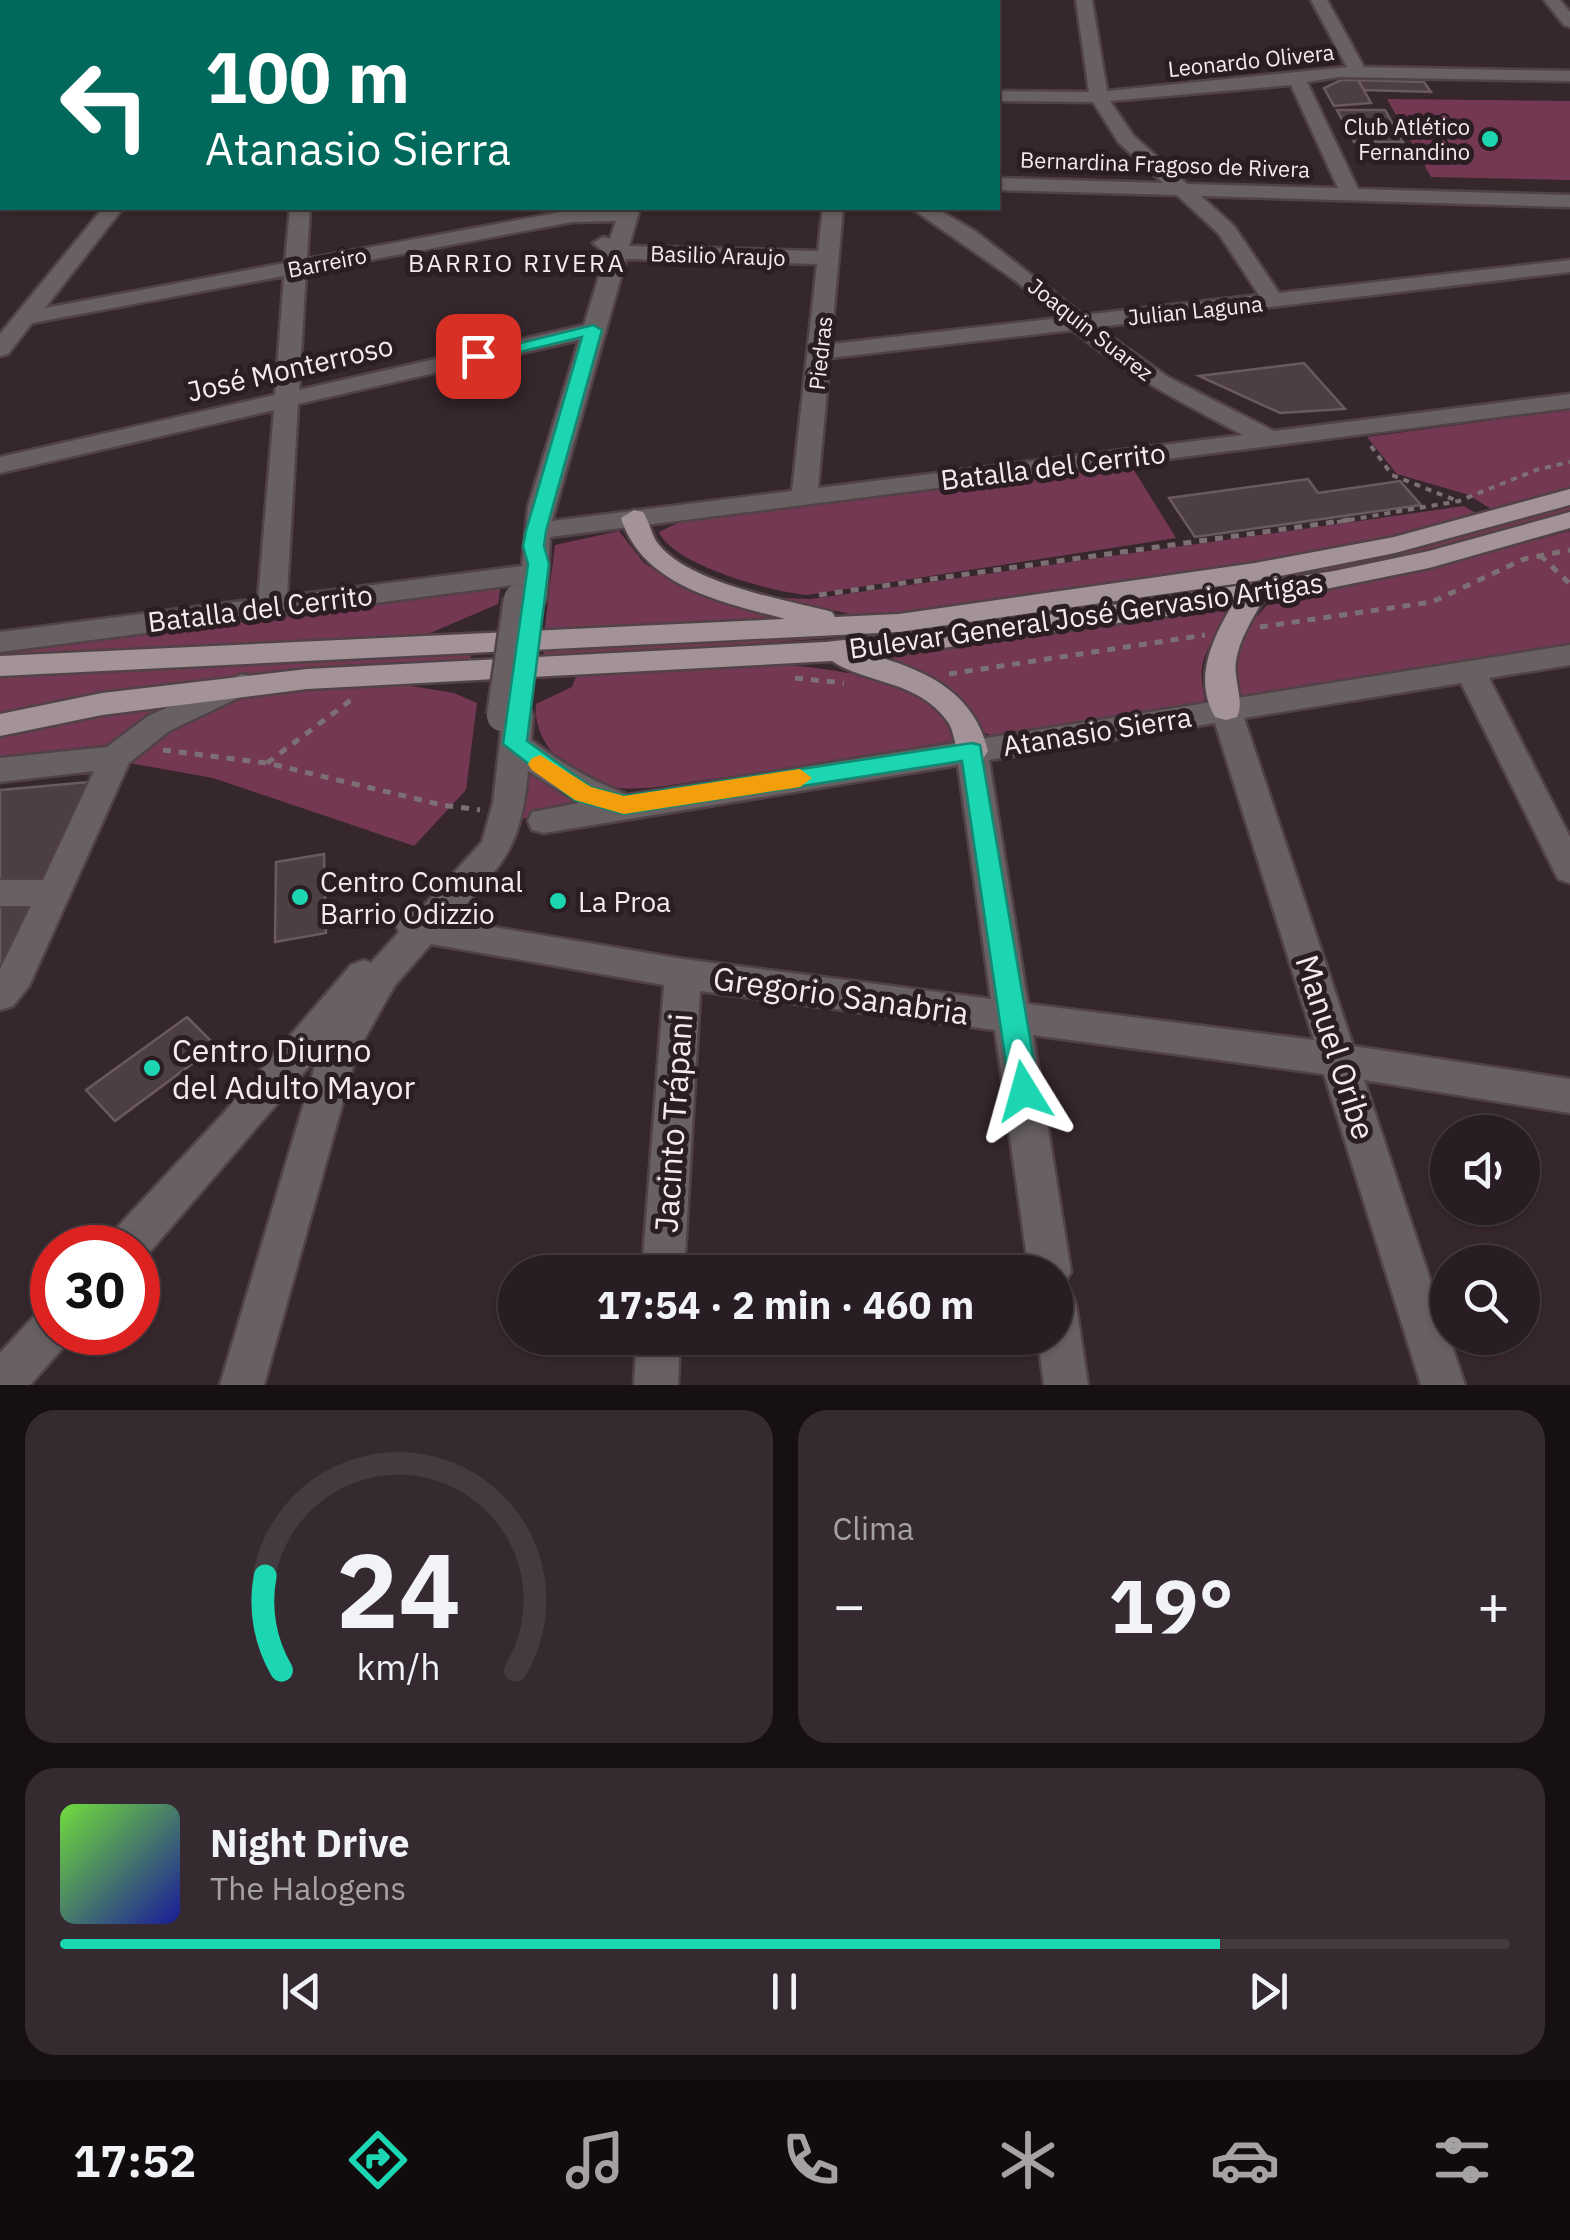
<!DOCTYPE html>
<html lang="es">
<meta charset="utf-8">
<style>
:root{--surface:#281d22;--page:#342a2f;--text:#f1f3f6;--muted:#a5a2a5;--line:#443b40;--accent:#1cd5b1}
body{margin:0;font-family:"IBM Plex Sans",sans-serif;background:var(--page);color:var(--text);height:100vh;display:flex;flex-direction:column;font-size:38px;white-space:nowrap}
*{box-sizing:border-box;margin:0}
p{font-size:32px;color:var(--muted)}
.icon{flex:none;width:55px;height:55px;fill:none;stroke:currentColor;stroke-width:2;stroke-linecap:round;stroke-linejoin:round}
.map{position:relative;height:1385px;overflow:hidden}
.side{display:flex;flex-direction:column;gap:25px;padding:25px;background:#161013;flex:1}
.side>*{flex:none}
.hud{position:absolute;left:0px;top:0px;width:1000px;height:210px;box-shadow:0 2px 8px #0004,0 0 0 2px var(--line);background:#00695c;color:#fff;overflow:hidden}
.tools{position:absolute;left:1430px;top:1115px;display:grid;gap:20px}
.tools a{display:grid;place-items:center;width:110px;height:110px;border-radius:50%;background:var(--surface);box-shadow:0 2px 8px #0004,0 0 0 2px var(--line);font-size:50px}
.speed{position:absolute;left:30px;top:1225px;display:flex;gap:20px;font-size:50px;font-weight:700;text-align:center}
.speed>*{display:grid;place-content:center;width:130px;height:130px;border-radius:50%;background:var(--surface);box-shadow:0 2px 8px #0004,0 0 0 2px var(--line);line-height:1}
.speed .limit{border:15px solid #d22;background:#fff;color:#111}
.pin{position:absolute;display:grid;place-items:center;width:85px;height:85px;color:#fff;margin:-42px;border-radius:20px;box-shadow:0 5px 15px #0006}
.me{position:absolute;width:110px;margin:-55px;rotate:352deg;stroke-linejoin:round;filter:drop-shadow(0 0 8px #0008)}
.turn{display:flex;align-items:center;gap:35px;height:210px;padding:0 40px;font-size:45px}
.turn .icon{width:130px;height:130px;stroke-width:2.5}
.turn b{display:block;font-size:70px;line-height:85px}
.big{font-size:75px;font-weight:700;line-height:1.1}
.side .widget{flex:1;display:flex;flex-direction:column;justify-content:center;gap:15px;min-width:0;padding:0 35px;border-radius:30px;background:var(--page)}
.side .dial{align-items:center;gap:0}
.dial svg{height:260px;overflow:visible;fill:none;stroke:var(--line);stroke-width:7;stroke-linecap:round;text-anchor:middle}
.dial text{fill:var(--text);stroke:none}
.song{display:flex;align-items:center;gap:30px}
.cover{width:120px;height:120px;border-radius:15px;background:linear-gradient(135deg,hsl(100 70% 55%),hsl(240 70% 35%))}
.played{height:10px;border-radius:5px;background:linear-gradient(90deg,var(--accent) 80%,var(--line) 80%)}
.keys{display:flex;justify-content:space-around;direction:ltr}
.heat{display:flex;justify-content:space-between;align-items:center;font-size:55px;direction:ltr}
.side .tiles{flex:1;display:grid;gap:25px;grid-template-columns:1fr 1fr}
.widget:last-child{grid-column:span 2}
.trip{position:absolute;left:498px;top:1255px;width:575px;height:100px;border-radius:50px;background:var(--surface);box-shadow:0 2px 8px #0004,0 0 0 2px var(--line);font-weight:700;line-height:100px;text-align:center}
.tab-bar{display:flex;height:160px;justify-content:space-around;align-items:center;background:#100c0e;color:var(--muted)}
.tab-bar .icon{width:70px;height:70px}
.tab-bar .active{color:var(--accent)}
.tab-bar b{font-size:45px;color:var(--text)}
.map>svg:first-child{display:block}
</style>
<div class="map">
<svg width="1570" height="1385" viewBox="0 0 1570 1385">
<rect width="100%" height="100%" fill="#36272d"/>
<path fill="#753852" d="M 1387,99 L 1570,101 L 1570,180 L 1431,177 Z
M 1570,410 L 1570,489 L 1494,511 L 1469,495 L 1397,474 L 1367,437 Z
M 1129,462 L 1176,538 L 807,595 C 772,592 673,565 659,532 L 686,519 Z
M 1464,506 L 1477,514 L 1385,537 L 1248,563 L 930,610 L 854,615 L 781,598 L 811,599 Z
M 1570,506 L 1570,511 L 1409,556 L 1312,576 L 978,627 L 543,659 L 544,649 C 660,643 776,639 892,629 C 1121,610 1349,567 1570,506 Z
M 619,531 L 644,563 L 662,574 L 785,621 L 544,634 L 555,545 Z
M 1570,531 L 1570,644 L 1247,697 L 1234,693 C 1227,653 1243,631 1269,603 L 1420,570 Z
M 501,585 L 498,604 L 421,637 L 0,654 L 0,650 Z
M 1225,608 C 1224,644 1191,645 1205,699 L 1200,704 L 995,737 L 985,733 L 957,698 L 877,656 Z
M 472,652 L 470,662 C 311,670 156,680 0,715 L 0,675 Z
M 774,663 C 829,670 936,676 957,740 L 954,743 C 871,756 787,770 703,780 C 674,784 641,792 611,787 C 573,781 532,744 536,704 L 572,687 L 577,674 Z
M 399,684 L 454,693 L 477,703 L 466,790 L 414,846 L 213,778 L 129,763 L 0,776 L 0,734 C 132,708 264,691 399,684 Z
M 524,767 L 588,802 L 518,820 Z"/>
<path fill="#4d3e43" stroke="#6a595f" stroke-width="2.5" d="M 1341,80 L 1358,80 L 1371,103 L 1334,106 L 1324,88 Z
M 1358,80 L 1424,82 L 1431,92 L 1364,90 Z
M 1337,110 L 1385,110 L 1403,142 L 1354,142 Z
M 1304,363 L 1345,409 L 1280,413 L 1199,376 Z
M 1308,479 L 1318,493 L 1400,481 L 1421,505 L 1195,537 L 1169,498 Z
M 101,781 L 0,991 L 0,790 Z
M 324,854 L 326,933 L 275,942 L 276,862 Z
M 187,1017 L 216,1046 L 115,1121 L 86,1090 Z"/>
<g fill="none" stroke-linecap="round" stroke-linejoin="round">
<defs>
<path id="minor" d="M 904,0 L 920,0 L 920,2 L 904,2 Z
M 1076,0 L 1092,0 L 1107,91 L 1347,67 L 1311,0 L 1327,0 L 1364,67 L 1570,71 L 1570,81 L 1339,77 L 1307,82 L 1358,189 L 1570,195 L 1570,207 L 1201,196 L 1234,226 L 1279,293 L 1570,260 L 1570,272 L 1097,327 L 1168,377 L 1274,431 L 1570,394 L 1570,408 L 550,537 L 547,598 L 543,604 L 523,604 L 519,598 L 521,584 L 0,652 L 0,632 L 258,599 L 274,410 L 0,473 L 0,457 L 275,395 L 284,276 L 32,323 L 8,354 L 0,356 L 0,334 L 103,208 L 123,208 L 45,308 L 285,263 L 290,208 L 310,208 L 307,259 L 572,210 L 640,208 L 629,246 L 818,251 L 823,208 L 843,208 L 831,344 L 1059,318 L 1016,281 L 911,208 L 935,208 L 975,231 L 1083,315 L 1259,295 L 1219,234 L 1177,195 L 998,190 L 998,178 L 1163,183 L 1119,143 L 1093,102 L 998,101 L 998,91 L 1089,92 ZM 1291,85 L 1338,188 L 1187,184 L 1133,135 L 1110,101 ZM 616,221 L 610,239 L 603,237 L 593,243 L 606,254 L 584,325 L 299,390 L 306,272 L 572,222 ZM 626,259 L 817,264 L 792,491 L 552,521 ZM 1073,330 C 1125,374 1183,403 1243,435 L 818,488 L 830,358 ZM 579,340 L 528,507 L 522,566 L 287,596 L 298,404 Z
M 1544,0 L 1560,0 L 1570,12 L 1570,27 L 1564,25 Z
M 0,33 L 2,33 L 2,43 L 0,43 Z
M 0,185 L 2,185 L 2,197 L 0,197 Z
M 1570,645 L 1570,665 L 1489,678 L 1570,837 L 1570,883 L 1558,879 L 1461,683 L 1244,718 L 1353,1046 L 1570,1079 L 1570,1113 L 1364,1080 L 1465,1385 L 1421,1385 L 1324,1074 L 1033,1035 L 1071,1272 L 1062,1287 L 1070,1290 L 1076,1305 L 1088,1385 L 1044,1385 L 1038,1338 L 1055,1338 L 1055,1272 L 1029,1272 L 995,1030 L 700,991 L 684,1272 L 642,1272 L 664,985 L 431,944 L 395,985 L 357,1052 L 264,1385 L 220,1385 L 318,1056 L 141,1262 L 138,1263 L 138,1248 L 106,1248 L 111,1234 L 222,1115 L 351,965 L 364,960 L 371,963 L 399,932 L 394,922 L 399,912 L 411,908 L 419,911 L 482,842 L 493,803 L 503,715 L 507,707 L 518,704 L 529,707 L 533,715 L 531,740 C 563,764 592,781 628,795 ZM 1215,723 L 1314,1040 L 1028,1004 L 989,760 ZM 958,765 L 991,999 L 683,959 L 452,920 C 503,862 521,851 528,771 L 579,803 L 532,812 L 528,821 L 532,830 L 544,833 Z
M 242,674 L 253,677 L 257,684 L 253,691 L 169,731 L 129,763 L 29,986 L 13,1006 L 0,1010 L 0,969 L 31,906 L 0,906 L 0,880 L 43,880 L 94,771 L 0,782 L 0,758 L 107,747 L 148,716 Z
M 52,1307 L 52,1332 L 72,1332 L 67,1343 L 30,1385 L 0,1385 L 0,1353 L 37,1313 Z
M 637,1338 L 680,1338 L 678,1385 L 634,1385 Z"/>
<path id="major" d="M 1570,489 L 1570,505 L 1395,553 L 1255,581 L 899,632 L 0,676 L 0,656 L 785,619 C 723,602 643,587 621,518 L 634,510 L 643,512 C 649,521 651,532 656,541 C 685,583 786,600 832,612 L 835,617 L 899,614 L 1255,563 L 1394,537 Z
M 1570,512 L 1570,528 L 1429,568 L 1262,602 C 1252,620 1239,640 1236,661 C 1233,679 1245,702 1237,717 L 1226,720 L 1215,717 C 1193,679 1212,640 1231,607 L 879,657 C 930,672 975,695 988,751 L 983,759 L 972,762 L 961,759 C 954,747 955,733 948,722 C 917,679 868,685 832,661 L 307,689 L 102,715 L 0,736 L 0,714 L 102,693 L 307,669 L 825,642 L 968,627 L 1334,571 L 1429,551 Z"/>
</defs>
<use href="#minor" stroke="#514248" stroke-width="5"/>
<use href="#major" stroke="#514248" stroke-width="5"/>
<path stroke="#7d7075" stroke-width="4" stroke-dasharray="6 6" stroke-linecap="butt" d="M 1371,446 L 1392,475 L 1460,502
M 1337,522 L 1459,501 L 1536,470 L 1570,462"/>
<path stroke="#7d7075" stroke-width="5" stroke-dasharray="8 8" stroke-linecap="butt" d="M 1540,555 L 1570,584
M 819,595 L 1355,519
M 1260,627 L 1432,602 L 1524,559 L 1570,550
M 949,674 L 1205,635
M 795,678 L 844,683
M 163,750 L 267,763 L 442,805 L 480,810
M 267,763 L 351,700"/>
<use href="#minor" fill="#686063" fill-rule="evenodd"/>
<use href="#major" fill="#a39399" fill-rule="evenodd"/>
<defs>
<path id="minor-bridge" d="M 502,716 L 519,599"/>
</defs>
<use href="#minor-bridge" stroke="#514248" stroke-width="35" stroke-linecap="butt"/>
<use href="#minor-bridge" stroke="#686063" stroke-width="30"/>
</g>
<path fill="#1cd5b1" stroke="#128a73" stroke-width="2.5" d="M 593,325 L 602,330 L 546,531 L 544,546 L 549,564 L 527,741 L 591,787 L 624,796 L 972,743 L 980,745 L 1039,1091 L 1035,1100 L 1024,1103 L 1014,1100 L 1010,1091 L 962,761 L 624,814 L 575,800 L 503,744 L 528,564 L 523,546 L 526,531 L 582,337 L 478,362 L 469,356 Z"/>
<path fill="#f59e0b" d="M 540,755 L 591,787 L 624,796 L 800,769 L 812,778 L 800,787 L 624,814 L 575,800 L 532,770 L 528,764 L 532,758 Z"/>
<g fill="#1cd5b1" stroke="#2b1e23" stroke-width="4">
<circle cx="1490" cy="139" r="10"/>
<circle cx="300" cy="897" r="10"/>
<circle cx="558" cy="901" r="10"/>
<circle cx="152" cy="1068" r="10"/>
</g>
<g text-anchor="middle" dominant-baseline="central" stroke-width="10" stroke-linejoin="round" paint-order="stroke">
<g font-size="22" fill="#f5ebee" stroke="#2b1e23">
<text transform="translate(1251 60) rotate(-6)">Leonardo Olivera</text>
<text transform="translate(1165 164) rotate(2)">Bernardina Fragoso de Rivera</text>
<text transform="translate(718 255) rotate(2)">Basilio Araujo</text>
<text transform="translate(327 262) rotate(-11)">Barreiro</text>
<text transform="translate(1195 310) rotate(-6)">Julian Laguna</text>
<text transform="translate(1091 329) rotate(38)">Joaquin Suarez</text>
<text transform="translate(820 353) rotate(-84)">Piedras</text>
</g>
<g font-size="22" fill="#f5ebee" stroke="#2b1e23" text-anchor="end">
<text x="1470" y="126">Club Atlético<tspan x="1470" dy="25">Fernandino</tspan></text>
</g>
<g font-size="25" letter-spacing="2.5" fill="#f5ebee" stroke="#2b1e23">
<text x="517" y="262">BARRIO RIVERA</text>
</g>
<g font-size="28" fill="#f5ebee" stroke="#2b1e23">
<text transform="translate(290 368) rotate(-13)">José Monterroso</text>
<text transform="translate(1053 466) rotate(-7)">Batalla del Cerrito</text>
<text transform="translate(260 608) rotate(-7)">Batalla del Cerrito</text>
<text transform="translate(1086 615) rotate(-8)">Bulevar General José Gervasio Artigas</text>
<text transform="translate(1097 731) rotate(-9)">Atanasio Sierra</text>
</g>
<g font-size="28" fill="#f5ebee" stroke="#2b1e23" text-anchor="start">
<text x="320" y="881">Centro Comunal<tspan x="320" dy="32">Barrio Odizzio</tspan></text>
<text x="578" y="901">La Proa</text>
</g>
<g font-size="32" fill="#f5ebee" stroke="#2b1e23">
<text transform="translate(841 995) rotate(8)">Gregorio Sanabria</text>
<text transform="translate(1336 1047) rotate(72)">Manuel Oribe</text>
<text transform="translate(673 1123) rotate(-86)">Jacinto Trápani</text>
</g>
<g font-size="32" fill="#f5ebee" stroke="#2b1e23" text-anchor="start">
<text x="172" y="1050">Centro Diurno<tspan x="172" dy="37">del Adulto Mayor</tspan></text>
</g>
</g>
</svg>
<div class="tools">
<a><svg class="icon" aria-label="sound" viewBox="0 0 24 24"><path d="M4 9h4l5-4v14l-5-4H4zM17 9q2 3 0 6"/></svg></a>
<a><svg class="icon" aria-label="search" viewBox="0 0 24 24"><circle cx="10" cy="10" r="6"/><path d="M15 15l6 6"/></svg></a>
</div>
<div class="speed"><div class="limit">30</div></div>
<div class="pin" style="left:478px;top:356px;background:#d93025"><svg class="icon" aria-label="arrive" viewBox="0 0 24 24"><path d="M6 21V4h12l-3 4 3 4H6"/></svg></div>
<svg class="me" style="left:1024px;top:1091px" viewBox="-20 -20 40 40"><path d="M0-17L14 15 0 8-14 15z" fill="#1cd5b1" stroke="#fff" stroke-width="4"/></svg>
<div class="trip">17:54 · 2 min · 460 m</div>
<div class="hud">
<div class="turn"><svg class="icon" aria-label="left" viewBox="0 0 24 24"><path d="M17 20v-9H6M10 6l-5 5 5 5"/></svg><div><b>100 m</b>Atanasio Sierra</div></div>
</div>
</div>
<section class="side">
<div class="tiles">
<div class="widget dial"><svg viewBox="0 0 100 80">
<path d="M14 69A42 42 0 1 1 86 69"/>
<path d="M14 69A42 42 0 0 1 9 40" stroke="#1cd5b1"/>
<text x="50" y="56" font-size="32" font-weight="700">24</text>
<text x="50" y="72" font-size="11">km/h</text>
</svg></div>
<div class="widget"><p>Clima</p>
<div class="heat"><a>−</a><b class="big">19°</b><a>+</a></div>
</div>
<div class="widget">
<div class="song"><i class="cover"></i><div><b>Night Drive</b><p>The Halogens</p></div></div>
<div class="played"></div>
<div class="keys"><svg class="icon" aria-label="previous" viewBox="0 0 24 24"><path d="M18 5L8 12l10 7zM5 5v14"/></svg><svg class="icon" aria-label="pause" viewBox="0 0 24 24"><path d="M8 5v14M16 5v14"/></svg><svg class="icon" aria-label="next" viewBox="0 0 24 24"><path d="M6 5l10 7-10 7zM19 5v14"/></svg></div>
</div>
</div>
</section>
<nav class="tab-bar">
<b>17:52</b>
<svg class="icon active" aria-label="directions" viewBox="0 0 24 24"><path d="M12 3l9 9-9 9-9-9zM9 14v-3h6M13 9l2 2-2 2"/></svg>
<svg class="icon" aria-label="music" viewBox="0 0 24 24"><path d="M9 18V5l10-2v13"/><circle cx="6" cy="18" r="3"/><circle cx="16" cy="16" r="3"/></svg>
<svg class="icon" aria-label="phone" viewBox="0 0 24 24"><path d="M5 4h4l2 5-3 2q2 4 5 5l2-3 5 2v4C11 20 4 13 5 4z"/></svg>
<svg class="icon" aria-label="climate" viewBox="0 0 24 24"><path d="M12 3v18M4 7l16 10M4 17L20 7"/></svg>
<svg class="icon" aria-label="car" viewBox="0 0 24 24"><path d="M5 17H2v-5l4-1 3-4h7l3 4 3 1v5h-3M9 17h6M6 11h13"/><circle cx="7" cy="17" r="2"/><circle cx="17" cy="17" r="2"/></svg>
<svg class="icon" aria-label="filters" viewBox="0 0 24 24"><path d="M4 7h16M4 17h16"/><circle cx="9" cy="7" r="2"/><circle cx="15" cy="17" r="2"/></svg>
</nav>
